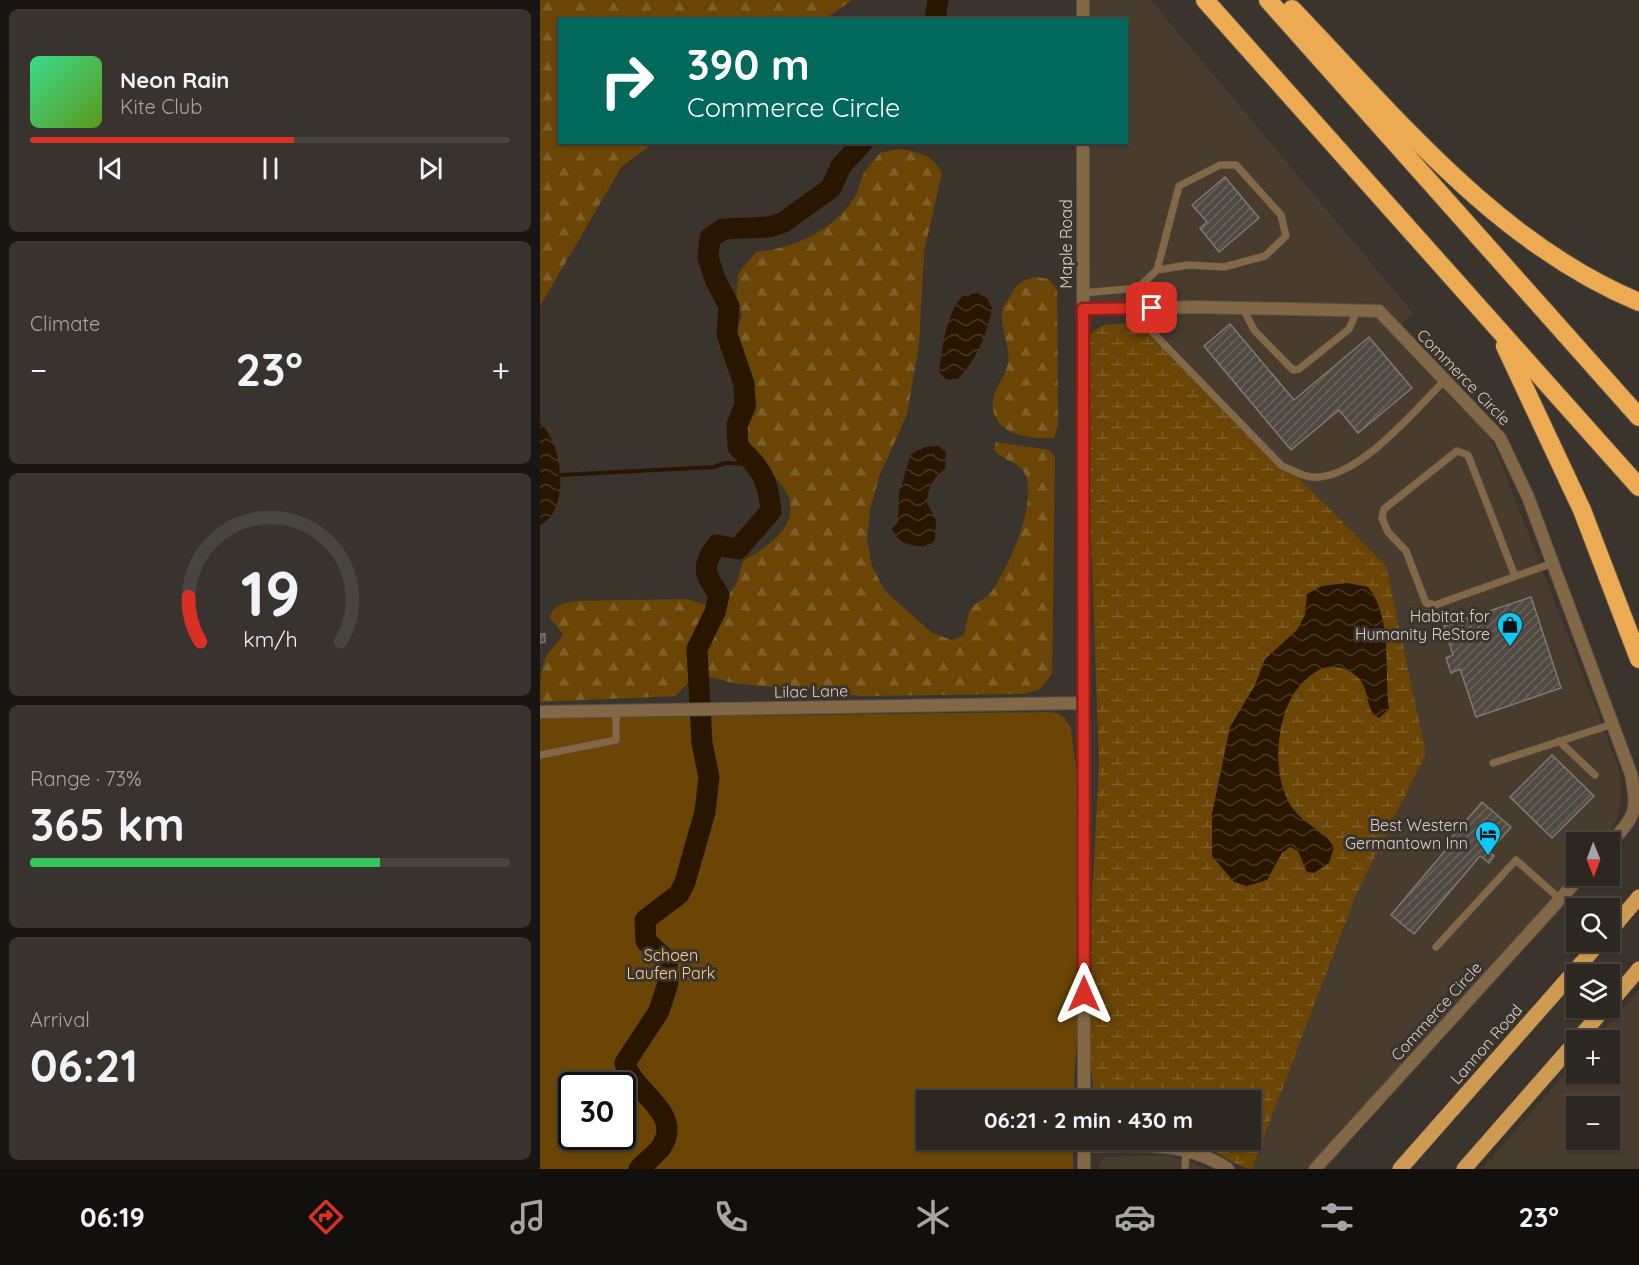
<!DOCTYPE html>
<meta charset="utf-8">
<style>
:root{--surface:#2c2721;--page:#38332e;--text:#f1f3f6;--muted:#a6a5a5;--line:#48443f;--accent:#d93025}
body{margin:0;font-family:Quicksand,sans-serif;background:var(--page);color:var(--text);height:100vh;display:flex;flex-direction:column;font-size:22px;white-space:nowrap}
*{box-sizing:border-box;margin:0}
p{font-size:20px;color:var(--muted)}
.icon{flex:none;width:33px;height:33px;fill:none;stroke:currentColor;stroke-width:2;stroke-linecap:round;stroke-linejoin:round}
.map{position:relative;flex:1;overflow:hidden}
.sheet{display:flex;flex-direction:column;gap:9px;padding:9px;background:#181512;width:540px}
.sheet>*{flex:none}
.top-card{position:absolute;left:18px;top:18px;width:570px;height:126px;border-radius:0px;box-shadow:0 2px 4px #0004,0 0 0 2px var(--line);background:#00695c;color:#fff;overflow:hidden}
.needle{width:39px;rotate:179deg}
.fabs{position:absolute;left:1026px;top:832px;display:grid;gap:12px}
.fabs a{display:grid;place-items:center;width:54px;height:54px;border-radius:0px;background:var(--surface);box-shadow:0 2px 4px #0004,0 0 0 2px var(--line);font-size:30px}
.speed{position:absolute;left:18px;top:1072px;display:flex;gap:12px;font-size:30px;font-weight:700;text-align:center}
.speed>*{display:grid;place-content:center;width:78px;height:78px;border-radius:50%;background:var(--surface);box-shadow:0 2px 4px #0004,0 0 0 2px var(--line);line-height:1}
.speed .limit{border:3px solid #111;border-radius:9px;background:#fff;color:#111}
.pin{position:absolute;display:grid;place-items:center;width:51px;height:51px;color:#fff;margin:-26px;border-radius:12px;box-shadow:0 3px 9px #0006}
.me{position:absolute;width:66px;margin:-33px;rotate:0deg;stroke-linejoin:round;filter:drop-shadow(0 0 4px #0008)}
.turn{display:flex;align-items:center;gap:21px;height:126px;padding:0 30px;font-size:27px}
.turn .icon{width:78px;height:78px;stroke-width:2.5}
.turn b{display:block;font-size:42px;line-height:51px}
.big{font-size:45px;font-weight:700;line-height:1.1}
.sheet .widget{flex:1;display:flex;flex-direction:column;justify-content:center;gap:9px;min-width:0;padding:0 21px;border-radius:9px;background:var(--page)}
.sheet .dial{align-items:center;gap:0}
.dial svg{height:156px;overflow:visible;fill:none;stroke:var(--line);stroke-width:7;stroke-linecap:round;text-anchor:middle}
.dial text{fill:var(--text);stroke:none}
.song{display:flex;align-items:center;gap:18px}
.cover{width:72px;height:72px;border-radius:9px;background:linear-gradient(135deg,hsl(150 70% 55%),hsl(90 70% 35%))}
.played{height:6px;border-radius:3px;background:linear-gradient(90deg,var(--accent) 55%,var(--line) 55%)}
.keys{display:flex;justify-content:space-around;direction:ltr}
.heat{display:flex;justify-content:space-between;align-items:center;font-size:33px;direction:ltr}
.charge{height:9px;border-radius:4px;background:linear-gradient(90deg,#34c759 73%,var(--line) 0)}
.trip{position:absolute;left:376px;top:1090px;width:345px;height:60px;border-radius:0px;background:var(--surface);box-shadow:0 2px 4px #0004,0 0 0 2px var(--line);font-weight:700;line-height:60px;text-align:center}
.dock{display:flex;height:96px;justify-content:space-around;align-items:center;background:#12100d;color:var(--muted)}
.dock .icon{width:42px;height:42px}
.dock .active{color:var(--accent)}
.dock b{font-size:27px;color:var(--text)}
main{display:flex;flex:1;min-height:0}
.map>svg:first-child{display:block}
</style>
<main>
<section class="sheet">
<div class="widget">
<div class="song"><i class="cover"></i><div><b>Neon Rain</b><p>Kite Club</p></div></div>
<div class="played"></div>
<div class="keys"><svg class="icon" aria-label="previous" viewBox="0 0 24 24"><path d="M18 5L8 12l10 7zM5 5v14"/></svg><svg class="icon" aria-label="pause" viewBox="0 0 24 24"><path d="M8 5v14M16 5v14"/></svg><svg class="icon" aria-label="next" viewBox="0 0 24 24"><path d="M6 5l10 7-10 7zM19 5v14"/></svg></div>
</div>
<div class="widget"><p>Climate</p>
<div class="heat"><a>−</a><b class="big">23°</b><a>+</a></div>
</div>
<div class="widget dial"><svg viewBox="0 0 100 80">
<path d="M14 69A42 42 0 1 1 86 69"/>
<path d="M14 69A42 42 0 0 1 8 46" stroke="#d93025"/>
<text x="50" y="56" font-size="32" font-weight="700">19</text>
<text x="50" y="72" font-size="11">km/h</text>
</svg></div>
<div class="widget"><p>Range · 73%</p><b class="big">365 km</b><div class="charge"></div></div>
<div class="widget"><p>Arrival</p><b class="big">06:21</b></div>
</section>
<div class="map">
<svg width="1099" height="1169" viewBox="0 0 1099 1169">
<defs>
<pattern id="forest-firs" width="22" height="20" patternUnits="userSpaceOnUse" patternTransform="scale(1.5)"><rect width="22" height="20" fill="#6a4506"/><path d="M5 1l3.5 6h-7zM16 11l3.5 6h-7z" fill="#7e5f29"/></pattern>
<pattern id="wetland-marsh" width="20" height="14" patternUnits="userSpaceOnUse" patternTransform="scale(1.5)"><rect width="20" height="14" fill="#6a4506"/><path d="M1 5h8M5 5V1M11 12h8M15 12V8" fill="none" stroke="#7e5f29"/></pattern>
<pattern id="water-waves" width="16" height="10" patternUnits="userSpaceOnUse" patternTransform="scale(1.5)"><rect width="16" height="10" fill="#291600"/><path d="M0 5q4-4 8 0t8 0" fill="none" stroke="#473724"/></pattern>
<pattern id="building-hatch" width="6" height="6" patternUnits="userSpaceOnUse" patternTransform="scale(1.5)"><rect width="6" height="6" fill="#514a42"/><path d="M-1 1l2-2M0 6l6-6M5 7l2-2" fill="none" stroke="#69635c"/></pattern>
</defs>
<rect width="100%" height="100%" fill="#3b342c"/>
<path fill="#473c2e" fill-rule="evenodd" d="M 550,0 L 611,0 L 873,313 L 858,328 L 945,430 L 956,450 L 1053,701 L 1078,767 L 1081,784 L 1081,804 L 1076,820 L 1066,836 L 1060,843 L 1036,843 L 1036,870 L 792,1146 L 781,1169 L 712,1169 L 816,895 L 886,754 L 727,470 L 595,312 L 548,312 L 549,143 L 586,142 L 586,20 L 550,19 Z
M 1099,990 L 1099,1169 L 942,1169 L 1036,1061 L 1036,1074 L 1070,1074 L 1070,1041 L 1054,1041 ZM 1036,1107 L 1070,1107 L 1070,1140 L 1036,1140 Z
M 628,1155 L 669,1169 L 558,1169 L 561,1161 L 566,1157 Z"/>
<path fill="url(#forest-firs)" d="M 0,0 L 312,0 L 285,19 L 20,20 L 20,142 L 114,143 L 82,166 L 0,306 Z
M 358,149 C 378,152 392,154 402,173 L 384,252 L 379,345 L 367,414 L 339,477 L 330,510 L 327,540 L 332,566 L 345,591 L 392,633 L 412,640 L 424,635 C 426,628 427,614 431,609 C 436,601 447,599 452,591 C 469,567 498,502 485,474 C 480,461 461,461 454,449 L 456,442 L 509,450 L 515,457 L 512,674 L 500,689 L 484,694 L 320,696 L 284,691 L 198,684 L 169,677 L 151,680 L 135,696 L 0,702 C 0,688 0,665 8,654 C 13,646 19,643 23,634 L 10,618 C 12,605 24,603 36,601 L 146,599 L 163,604 L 186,599 L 197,582 L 203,561 C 227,547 265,523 245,490 C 231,468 216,461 205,434 L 217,408 L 214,386 L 206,374 L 194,337 L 202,315 L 196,298 L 198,274 L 216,252 C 255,248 293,231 315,197 C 319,191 319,182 323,175 C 327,167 335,160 340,153 Z
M 497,277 L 509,279 L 517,290 L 518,425 L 514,438 C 489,440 450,434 453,401 C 454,387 466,377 468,363 C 471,346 458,325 463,308 C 464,304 468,301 470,297 C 477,283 481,280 497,277 Z"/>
<path fill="url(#wetland-marsh)" d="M 604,322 L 846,566 L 886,754 L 816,895 L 712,1169 C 698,1169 669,1145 651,1140 L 711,1140 L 711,1101 L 555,1101 L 550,1062 L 552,898 L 559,766 L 551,534 L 550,338 L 553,331 L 564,325 Z"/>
<path fill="#6a4506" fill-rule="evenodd" d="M 509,712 L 517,713 L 525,718 L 531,728 L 539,793 L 539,1008 L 533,1101 L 387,1101 L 387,1140 L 533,1140 L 533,1169 L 0,1169 L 0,718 ZM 32,1086 L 82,1086 L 82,1137 L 32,1137 Z"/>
<path fill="url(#water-waves)" d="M 437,293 L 447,298 L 452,308 C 447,335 436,361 416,381 L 406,379 L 399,372 C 403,345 405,317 423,295 Z
M 0,423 C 23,442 31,511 0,525 Z
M 398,446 L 406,452 L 405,469 C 393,477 387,489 387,503 L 396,520 L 395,540 L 388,547 C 371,545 360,546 352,529 L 358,522 L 359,493 L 371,454 L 385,447 Z
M 807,583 L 828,587 C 853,617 844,672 849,709 L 839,718 C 822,710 834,683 809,671 C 790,662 778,668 764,681 C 735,708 729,779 754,810 C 765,825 784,830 794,847 L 789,863 L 774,873 L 767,872 L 758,851 L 750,847 L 742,853 L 727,880 L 707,886 L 694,882 L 672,856 L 672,814 L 690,727 L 715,685 L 725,659 L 757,630 L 765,615 L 767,594 L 782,586 Z"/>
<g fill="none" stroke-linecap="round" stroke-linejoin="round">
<path stroke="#291600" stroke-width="4" d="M 20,475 L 174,467 L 185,463 L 216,464"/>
<path stroke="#291600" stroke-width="21" d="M 395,20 L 398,0
M 99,1169 C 106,1161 117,1154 122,1146 C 143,1112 92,1092 85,1063 L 119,1011 L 128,983 L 127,965 L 123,957 L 106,941 L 105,920 L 139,894 L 145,882 L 165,812 L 169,777 L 162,743 L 157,649 L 175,612 L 179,595 C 165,574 160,567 177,545 L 198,549 L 231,511 C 228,479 221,468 198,447 L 197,425 L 205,405 L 204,384 L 187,334 L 189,306 L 175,279 L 168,257 L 170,238 L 183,229 L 229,227 L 244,222 L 291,188 L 301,166 L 323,142"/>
</g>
<path fill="url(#building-hatch)" stroke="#817970" stroke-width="1.5" d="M 685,177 L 719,218 L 679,252 L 660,228 L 667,222 L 652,205 Z
M 690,324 L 754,400 L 829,337 L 872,388 L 818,433 L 799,410 L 751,450 L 664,346 Z
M 991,597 L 1021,688 L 936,717 L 920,669 L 911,673 L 906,658 L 913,655 L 904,626 Z
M 0,634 L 5,634 L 5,642 L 0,643 Z
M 1012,755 L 1054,796 L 1012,838 L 970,797 Z
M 942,802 L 971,827 L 949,852 L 954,856 L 949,863 L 940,856 L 874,934 L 851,915 L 910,845 L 907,843 Z"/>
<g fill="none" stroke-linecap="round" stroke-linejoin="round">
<defs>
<path id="lane" d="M 543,293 L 598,288 L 617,270 L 639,186 L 680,165 L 696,165 L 741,215 L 746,236 L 725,256 L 684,267 L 648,265 L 617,270
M 703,308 L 714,330 L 753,370 L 759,369 L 809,329 L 817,311
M 590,309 L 742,466 C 751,469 763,477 772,477 C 817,481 875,410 905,380
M 975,576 L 928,455 L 917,451 L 844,509 L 842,518 L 848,532 L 866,551 L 886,603 L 895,605 L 1013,563
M 1019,741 L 1055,775
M 0,755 L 76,740 L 76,711
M 953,763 L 1073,724
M 896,947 L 976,860 L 1020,899
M 645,1169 L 646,1150"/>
<path id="street" d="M 543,0 L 543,20
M 543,142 L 544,1101
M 543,309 L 656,307 L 839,311 L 960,438 L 988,497 L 1091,774 C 1098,813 1096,814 1070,844
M 0,712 L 543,703
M 544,1146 C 596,1146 643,1139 688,1169
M 544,1169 L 544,1140
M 775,1169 L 1041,876"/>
<path id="primary" d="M 1070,931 L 1099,897
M 1070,1003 L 1099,969
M 860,1169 L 1060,942
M 924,1169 L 1065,1008"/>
<path id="highway" d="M 665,0 L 1099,487
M 728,0 L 1099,417
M 752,9 C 856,117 957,243 1099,302
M 965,346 L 1042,510 L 1099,659"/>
</defs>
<use href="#lane" stroke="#575049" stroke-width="8"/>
<use href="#street" stroke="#575049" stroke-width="14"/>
<use href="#primary" stroke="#575049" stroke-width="16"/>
<use href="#highway" stroke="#575049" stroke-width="20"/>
<use href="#lane" stroke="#836847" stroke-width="7"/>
<use href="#street" stroke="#836847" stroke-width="12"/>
<use href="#primary" stroke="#ce9951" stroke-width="15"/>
<use href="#highway" stroke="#ecab53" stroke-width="18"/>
</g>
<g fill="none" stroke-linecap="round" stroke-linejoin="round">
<defs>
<path id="route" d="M 544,994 L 543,309 L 612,308"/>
</defs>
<use href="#route" stroke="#8d1f18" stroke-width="15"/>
<use href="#route" stroke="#d93025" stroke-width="10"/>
</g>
<defs>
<symbol id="shop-pin" viewBox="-11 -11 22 30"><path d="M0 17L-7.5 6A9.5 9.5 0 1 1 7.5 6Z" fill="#06cbf9" stroke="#3b342c"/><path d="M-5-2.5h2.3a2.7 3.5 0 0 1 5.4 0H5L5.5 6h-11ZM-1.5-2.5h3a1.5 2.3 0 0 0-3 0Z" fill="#111"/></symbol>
<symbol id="hotel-pin" viewBox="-11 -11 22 30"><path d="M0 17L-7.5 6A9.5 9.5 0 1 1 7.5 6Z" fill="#06cbf9" stroke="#3b342c"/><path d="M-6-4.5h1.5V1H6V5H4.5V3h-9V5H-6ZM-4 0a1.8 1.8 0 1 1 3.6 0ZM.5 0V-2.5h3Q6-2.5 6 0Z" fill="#111"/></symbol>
</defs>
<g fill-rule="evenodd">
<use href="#shop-pin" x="955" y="610" width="30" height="40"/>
<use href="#hotel-pin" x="933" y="819" width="30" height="40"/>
</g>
<g text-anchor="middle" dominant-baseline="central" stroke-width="6" stroke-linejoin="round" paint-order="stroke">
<g font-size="16" fill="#d5d0cb" stroke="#3b342c">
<text transform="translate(526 244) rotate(-90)">Maple Road</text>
<text transform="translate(924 377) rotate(46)">Commerce Circle</text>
<text transform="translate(271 691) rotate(-1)">Lilac Lane</text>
<text transform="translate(896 1011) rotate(-48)">Commerce Circle</text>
<text transform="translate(946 1044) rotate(-49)">Lannon Road</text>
</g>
<g font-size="16" fill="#d5d0cb" stroke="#3b342c" text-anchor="end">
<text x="950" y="616">Habitat for<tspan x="950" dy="18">Humanity ReStore</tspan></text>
<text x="928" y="825">Best Western<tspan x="928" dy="18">Germantown Inn</tspan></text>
</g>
<g font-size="16" fill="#fecd90" stroke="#3b342c">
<text x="131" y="955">Schoen<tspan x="131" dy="18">Laufen Park</tspan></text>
</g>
</g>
</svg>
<div class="fabs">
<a><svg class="needle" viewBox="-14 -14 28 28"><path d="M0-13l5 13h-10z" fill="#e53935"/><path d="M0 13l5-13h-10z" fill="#a6a5a5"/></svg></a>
<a><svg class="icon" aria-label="search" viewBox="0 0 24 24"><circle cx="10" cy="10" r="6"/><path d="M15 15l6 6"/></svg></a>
<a><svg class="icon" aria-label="layers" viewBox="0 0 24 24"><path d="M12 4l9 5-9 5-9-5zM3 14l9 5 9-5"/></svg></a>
<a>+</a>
<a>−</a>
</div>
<div class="speed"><div class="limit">30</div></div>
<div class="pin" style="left:612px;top:308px;background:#d93025"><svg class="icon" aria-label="arrive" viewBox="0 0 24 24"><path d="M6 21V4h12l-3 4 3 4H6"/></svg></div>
<svg class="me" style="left:544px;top:994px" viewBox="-20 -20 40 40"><path d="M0-17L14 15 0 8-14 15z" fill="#d93025" stroke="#fff" stroke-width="4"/></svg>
<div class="trip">06:21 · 2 min · 430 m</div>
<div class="top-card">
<div class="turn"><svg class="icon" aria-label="right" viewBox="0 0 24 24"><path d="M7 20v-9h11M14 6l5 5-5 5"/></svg><div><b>390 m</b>Commerce Circle</div></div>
</div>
</div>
</main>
<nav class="dock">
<b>06:19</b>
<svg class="icon active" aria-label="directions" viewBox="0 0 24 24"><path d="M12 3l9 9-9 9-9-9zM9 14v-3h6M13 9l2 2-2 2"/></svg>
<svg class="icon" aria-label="music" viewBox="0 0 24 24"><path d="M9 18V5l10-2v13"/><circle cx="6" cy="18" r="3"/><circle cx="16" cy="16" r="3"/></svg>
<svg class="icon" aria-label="phone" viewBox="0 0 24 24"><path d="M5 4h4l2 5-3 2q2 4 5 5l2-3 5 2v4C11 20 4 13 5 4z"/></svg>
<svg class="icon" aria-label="climate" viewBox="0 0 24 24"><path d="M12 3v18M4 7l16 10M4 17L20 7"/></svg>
<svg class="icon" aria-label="car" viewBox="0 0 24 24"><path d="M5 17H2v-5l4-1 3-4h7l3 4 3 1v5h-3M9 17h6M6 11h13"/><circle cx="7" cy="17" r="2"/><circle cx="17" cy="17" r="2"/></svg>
<svg class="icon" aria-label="filters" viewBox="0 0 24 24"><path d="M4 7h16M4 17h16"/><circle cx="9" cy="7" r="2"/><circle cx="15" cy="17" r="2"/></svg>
<b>23°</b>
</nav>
